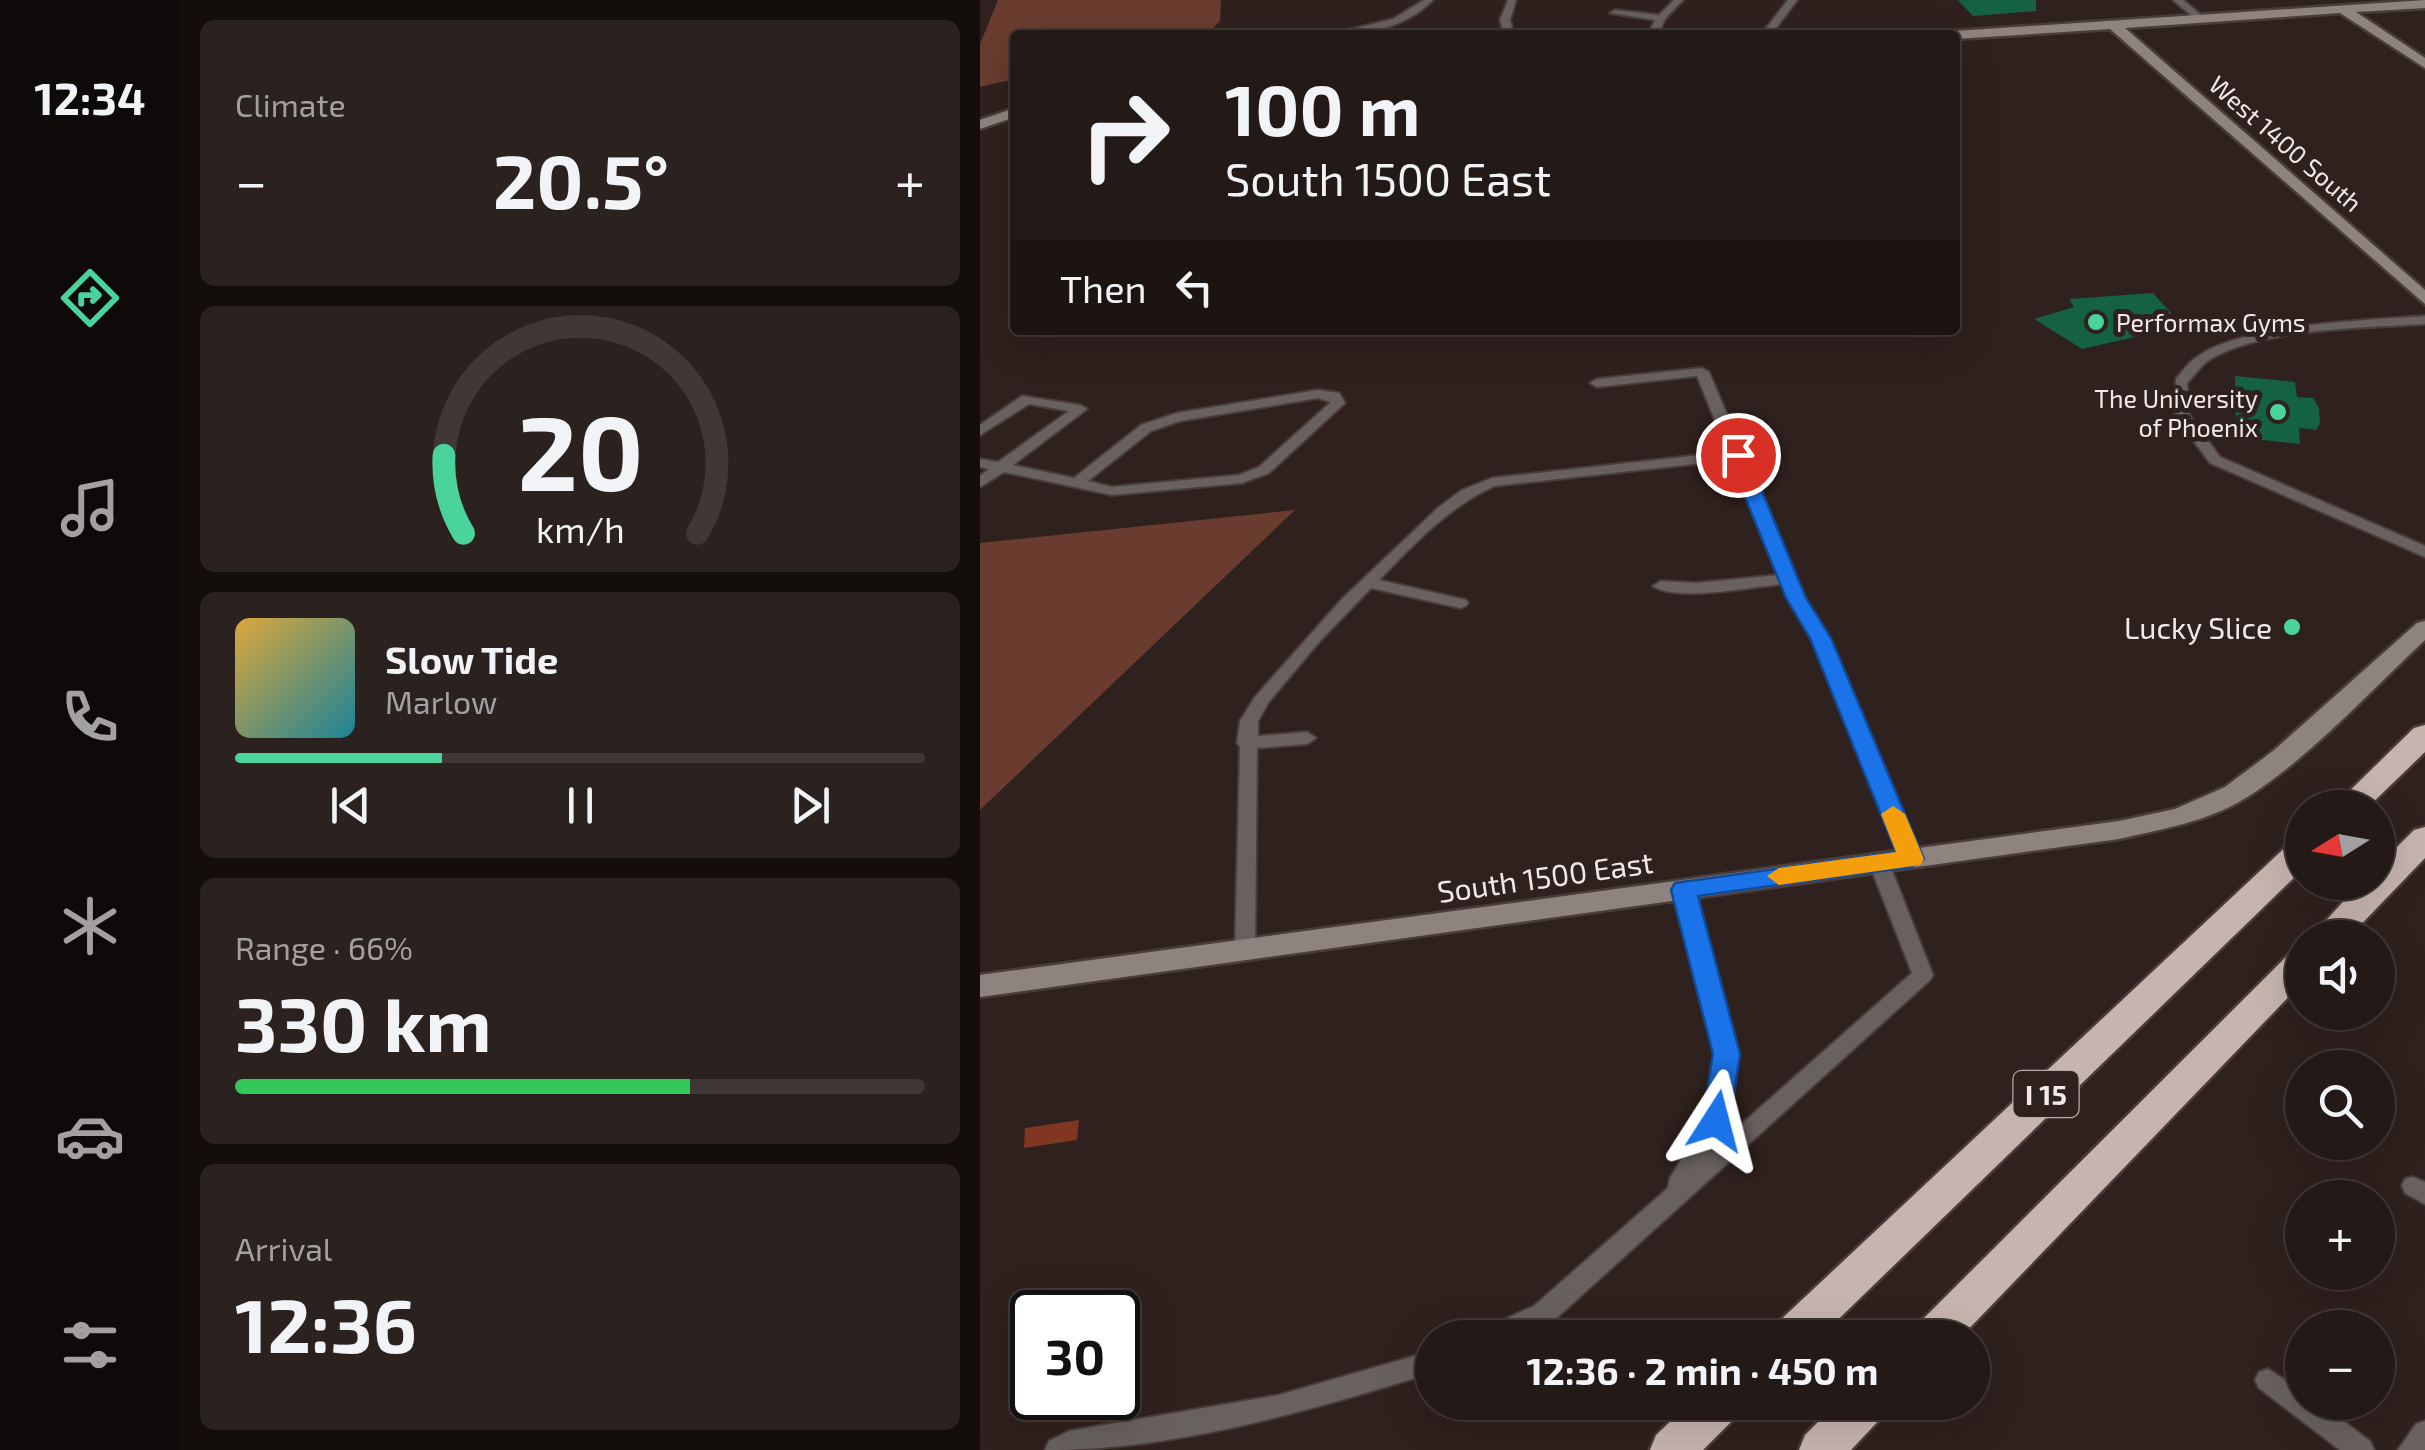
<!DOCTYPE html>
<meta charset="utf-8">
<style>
:root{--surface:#231916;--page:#2b221f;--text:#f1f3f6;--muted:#a3a0a1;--line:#403835;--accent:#4ad49c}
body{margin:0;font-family:"Exo 2",sans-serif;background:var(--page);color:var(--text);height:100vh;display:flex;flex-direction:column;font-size:38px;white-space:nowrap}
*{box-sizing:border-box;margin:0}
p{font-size:32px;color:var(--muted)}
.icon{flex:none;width:55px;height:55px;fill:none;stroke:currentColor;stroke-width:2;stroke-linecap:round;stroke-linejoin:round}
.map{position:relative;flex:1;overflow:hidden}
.details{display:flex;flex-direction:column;gap:20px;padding:20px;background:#130e0c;width:800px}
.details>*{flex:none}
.banner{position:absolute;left:30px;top:30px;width:950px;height:305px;border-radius:10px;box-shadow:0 10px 40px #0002,0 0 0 2px var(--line);background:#231916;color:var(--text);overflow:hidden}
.needle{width:65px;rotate:259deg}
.buttons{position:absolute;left:1305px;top:790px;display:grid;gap:20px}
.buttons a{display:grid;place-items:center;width:110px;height:110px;border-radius:50%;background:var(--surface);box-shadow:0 10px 40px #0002,0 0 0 2px var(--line);font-size:50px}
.speed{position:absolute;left:30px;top:1290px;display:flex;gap:20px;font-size:50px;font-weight:700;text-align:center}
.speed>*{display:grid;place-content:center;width:130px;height:130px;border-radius:50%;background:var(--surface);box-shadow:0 10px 40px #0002,0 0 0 2px var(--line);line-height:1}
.speed .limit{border:5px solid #111;border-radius:15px;background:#fff;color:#111}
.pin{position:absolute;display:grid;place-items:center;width:85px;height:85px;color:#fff;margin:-42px;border:5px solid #fff;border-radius:50%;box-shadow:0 2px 10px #0007}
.me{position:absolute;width:110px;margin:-55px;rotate:9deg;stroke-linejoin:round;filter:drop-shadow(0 0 8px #0008)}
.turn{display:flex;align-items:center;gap:35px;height:210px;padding:0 50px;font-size:45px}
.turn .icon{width:130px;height:130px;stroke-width:2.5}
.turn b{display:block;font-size:70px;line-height:85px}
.then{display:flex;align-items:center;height:95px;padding:0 50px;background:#0003;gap:20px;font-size:38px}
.big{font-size:75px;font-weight:700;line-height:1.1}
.details .card{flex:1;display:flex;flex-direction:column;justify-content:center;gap:15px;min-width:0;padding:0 35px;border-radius:15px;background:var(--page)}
.details .dial{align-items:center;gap:0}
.dial svg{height:260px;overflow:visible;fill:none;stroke:var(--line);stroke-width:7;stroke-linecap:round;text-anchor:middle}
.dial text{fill:var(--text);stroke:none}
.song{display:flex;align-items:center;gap:30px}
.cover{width:120px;height:120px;border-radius:15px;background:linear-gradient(135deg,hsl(40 70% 55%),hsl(190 70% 35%))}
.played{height:10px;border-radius:5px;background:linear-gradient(90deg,var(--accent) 30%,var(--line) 30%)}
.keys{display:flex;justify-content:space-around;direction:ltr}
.heat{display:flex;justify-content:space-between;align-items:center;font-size:55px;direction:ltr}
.charge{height:15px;border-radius:8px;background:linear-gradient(90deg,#34c759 66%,var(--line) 0)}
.trip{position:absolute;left:435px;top:1320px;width:575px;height:100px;border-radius:50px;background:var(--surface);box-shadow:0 10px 40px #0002,0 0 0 2px var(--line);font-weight:700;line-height:100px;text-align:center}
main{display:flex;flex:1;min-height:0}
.tabs{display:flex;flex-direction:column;width:180px;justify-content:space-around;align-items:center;background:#0e0a09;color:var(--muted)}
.tabs .icon{width:70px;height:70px}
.tabs .selected{color:var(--accent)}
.tabs b{font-size:45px;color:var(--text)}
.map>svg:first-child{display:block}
</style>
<main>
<nav class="tabs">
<b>12:34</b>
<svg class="icon selected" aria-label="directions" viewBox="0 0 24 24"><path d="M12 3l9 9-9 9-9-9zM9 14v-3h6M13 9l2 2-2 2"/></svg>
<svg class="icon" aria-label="music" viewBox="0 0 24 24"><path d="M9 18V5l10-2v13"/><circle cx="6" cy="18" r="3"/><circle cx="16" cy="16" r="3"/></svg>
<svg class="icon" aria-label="phone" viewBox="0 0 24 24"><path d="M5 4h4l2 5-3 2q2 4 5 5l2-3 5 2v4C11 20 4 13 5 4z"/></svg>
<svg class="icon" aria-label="climate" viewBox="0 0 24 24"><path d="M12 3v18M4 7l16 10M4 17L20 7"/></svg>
<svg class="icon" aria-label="car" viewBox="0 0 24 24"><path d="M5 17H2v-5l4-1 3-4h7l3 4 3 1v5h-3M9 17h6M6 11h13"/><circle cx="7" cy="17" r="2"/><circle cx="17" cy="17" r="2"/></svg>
<svg class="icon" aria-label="filters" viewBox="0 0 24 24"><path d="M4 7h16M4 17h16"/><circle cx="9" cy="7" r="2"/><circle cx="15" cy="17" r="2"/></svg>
</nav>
<section class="details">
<div class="card"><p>Climate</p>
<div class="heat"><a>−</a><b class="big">20.5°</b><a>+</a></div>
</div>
<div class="card dial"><svg viewBox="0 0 100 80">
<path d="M14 69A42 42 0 1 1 86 69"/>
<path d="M14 69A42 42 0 0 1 8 45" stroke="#4ad49c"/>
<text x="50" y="56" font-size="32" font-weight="700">20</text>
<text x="50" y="72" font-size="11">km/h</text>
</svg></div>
<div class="card">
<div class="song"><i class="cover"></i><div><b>Slow Tide</b><p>Marlow</p></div></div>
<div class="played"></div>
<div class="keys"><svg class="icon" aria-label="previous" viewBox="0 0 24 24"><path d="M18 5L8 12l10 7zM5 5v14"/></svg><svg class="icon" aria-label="pause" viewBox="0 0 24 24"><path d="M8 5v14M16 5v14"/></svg><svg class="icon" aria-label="next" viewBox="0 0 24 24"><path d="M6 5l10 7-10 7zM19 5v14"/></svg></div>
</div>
<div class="card"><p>Range · 66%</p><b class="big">330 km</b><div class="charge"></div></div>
<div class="card"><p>Arrival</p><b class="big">12:36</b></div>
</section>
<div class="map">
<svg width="1445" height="1450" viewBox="0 0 1445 1450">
<rect width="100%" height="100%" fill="#2f211d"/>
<path fill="#693c2f" d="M 18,0 L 241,0 L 240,21 L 233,28 L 212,35 L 35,35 L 35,79 L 0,87 L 0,44 Z
M 315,510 L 0,810 L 0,543 Z"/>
<path fill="#813621" d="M 99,1120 L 97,1140 L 44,1148 L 45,1128 Z"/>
<path fill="#146144" d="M 978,0 L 1056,0 L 1056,11 L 993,16 Z
M 1173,293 L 1197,320 L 1150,325 L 1159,336 L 1102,349 L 1054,319 L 1094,307 L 1089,299 Z
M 1255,376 L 1315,382 L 1317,397 L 1333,398 L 1339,408 L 1340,424 L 1336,430 L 1319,428 L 1320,444 L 1256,437 Z"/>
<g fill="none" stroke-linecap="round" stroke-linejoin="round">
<defs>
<path id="street" d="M 444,0 L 453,0 C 425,28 387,35 348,35 L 413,19 Z
M 528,0 L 536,0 L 530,20 L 534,35 L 524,35 L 520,20 Z
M 694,0 L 703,0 L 685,19 L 678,35 L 668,35 L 675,20 L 630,13 L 635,10 L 679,15 Z
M 808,0 L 817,0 L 791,35 L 781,35 Z
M 1193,0 L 1203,0 L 1226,19 L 1218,21 Z
M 1445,316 L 1445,324 C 1384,328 1281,328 1229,360 C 1221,365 1214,376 1207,383 L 1209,415 L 1240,457 L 1445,546 L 1445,557 L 1230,463 L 1195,416 L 1196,379 C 1202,372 1209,362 1217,357 C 1261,324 1389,320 1445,316 Z
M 722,368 L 729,372 L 824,598 L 848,638 L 941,859 L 938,864 L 924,864 L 921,859 L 832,638 L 802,584 C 772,587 697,602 673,586 L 681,581 L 716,583 L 799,575 L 751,460 L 515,486 C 469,506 433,545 399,580 L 486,600 L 488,603 L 486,606 L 480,608 L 391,588 L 339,642 L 288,703 L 278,721 L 278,736 L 327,732 L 336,738 L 327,744 L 277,748 L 275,950 L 272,955 L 258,955 L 255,950 L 260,747 L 257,743 L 260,721 L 275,697 L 362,599 L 459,507 L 482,490 L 512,478 L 748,452 L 717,376 L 617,387 L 610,383 L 617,379 Z
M 338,390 L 359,393 L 365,403 L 289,473 L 262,483 L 132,495 L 24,472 L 0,487 L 0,476 L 9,469 L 0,467 L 0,459 L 18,462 L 89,411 L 49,404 L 0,435 L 0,425 L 42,396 L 100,405 L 107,409 L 33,465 L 94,478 L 161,425 L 197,413 ZM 338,398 L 351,402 L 279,467 L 259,475 L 132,487 L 108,481 L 171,431 L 200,421 Z
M 899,856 L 906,858 L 909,863 L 953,975 L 950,980 L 572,1322 L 537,1338 L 498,1338 L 501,1330 L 554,1306 L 688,1188 L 690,1178 L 725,1120 L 736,1054 L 694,889 L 697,884 L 711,884 L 714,889 L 758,1054 L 747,1121 L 730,1152 L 932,973 L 889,863 L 892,858 Z
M 1433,1177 L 1445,1182 L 1445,1204 L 1425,1193 L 1422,1186 L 1425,1179 Z
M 452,1351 L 452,1373 C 327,1411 197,1450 65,1450 L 69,1441 L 89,1431 L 299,1395 Z
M 1288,1369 L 1322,1391 L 1322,1402 L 1338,1402 L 1390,1441 L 1394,1450 L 1360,1450 L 1279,1388 L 1275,1380 L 1279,1372 Z
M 1445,1421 L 1445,1450 L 1418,1450 L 1436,1424 Z"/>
<path id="secondary" d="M 1445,0 L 1445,8 L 1376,12 L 1445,58 L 1445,68 L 1360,13 L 1145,28 L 1445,290 L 1445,304 L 1130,29 L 975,39 L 975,35 L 968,35 L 975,31 Z
M 35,108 L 35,117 L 0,129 L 0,120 Z
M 1445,621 L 1445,640 C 1389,692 1329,759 1264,799 C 1226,822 1182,829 1139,839 L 0,997 L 0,975 L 1139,821 L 1195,809 L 1245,787 L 1293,751 L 1437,623 Z"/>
<path id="highway" d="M 1445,725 L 1445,752 L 1387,808 L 1352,808 L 1434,728 Z
M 1445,827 L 1445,858 L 1368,938 L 1330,938 L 1381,882 L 1398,882 L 1398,866 L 1434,830 Z
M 1322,840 L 1322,870 L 839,1338 L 789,1338 L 795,1325 L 1310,843 Z
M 1322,949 L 1322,983 L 980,1338 L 931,1338 L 937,1325 L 1310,953 Z
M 711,1402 L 764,1402 L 757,1416 L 723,1450 L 670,1450 L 676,1435 Z
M 858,1402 L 910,1402 L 903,1416 L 871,1450 L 819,1450 L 825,1435 Z"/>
</defs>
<use href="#street" stroke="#4a3d39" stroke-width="4"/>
<use href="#secondary" stroke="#4a3d39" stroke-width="5"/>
<use href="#highway" stroke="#4a3d39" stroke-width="5"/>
<use href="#street" fill="#68615f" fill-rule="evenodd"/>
<use href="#secondary" fill="#8f837f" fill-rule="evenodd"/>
<use href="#highway" fill="#c7b4af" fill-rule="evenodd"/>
</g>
<path fill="#1a73e8" stroke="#114b97" stroke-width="2.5" d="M 758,449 L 767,455 L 826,598 L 851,638 L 944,859 L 931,867 L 718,896 L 760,1054 L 750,1121 L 746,1129 L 736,1133 L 726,1129 L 722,1121 L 733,1054 L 691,890 L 695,883 L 916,852 L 830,638 L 806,598 L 748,455 Z"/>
<path fill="#f59e0b" d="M 913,806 L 925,814 L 944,859 L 940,865 L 799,885 L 787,876 L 799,868 L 916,852 L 901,814 Z"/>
<g fill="#4ad49c" stroke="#2f211d" stroke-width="4">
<circle cx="1116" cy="322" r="10"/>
<circle cx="1298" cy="412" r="10"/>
<circle cx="1312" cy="627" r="10"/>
</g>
<g text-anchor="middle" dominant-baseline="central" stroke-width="10" stroke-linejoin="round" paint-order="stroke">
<g font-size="25" fill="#f2e9e6" stroke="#2f211d">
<text transform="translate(1306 143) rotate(41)">West 1400 South</text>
</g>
<g font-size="25" fill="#f2e9e6" stroke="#2f211d" text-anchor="start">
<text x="1136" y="322">Performax Gyms</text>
<text x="1278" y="398" text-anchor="end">The University<tspan x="1278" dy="29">of Phoenix</tspan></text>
</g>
<rect fill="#2f211d" stroke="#b8adaa" stroke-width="2.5" x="1033.5" y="1071" width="65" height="46" rx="8"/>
<g font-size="28" font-weight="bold" fill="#f2e9e6">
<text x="1066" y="1094">I 15</text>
</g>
<g font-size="30" fill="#f2e9e6" stroke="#2f211d" text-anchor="end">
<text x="1292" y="627">Lucky Slice</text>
</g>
<g font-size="30" fill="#f2e9e6" stroke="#2f211d">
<text transform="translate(565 876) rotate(-8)">South 1500 East</text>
</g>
</g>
</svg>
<div class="buttons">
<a><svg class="needle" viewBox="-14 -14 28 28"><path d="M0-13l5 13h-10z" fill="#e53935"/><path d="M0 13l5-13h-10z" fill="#a3a0a1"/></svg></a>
<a><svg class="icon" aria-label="sound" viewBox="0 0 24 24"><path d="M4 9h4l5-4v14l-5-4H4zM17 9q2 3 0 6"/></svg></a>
<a><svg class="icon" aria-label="search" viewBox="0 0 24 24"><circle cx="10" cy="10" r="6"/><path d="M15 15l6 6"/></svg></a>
<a>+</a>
<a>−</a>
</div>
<div class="speed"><div class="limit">30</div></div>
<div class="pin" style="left:758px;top:455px;background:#d93025"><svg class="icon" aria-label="arrive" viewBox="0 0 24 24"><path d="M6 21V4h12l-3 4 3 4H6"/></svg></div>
<svg class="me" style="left:736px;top:1121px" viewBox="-20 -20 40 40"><path d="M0-17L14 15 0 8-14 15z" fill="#1a73e8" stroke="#fff" stroke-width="4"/></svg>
<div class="trip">12:36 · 2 min · 450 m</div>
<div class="banner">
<div class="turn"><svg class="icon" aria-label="right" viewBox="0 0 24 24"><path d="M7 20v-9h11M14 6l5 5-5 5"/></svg><div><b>100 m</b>South 1500 East</div></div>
<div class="then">Then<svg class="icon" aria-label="left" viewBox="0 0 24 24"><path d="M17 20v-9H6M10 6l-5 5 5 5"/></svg></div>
</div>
</div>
</main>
